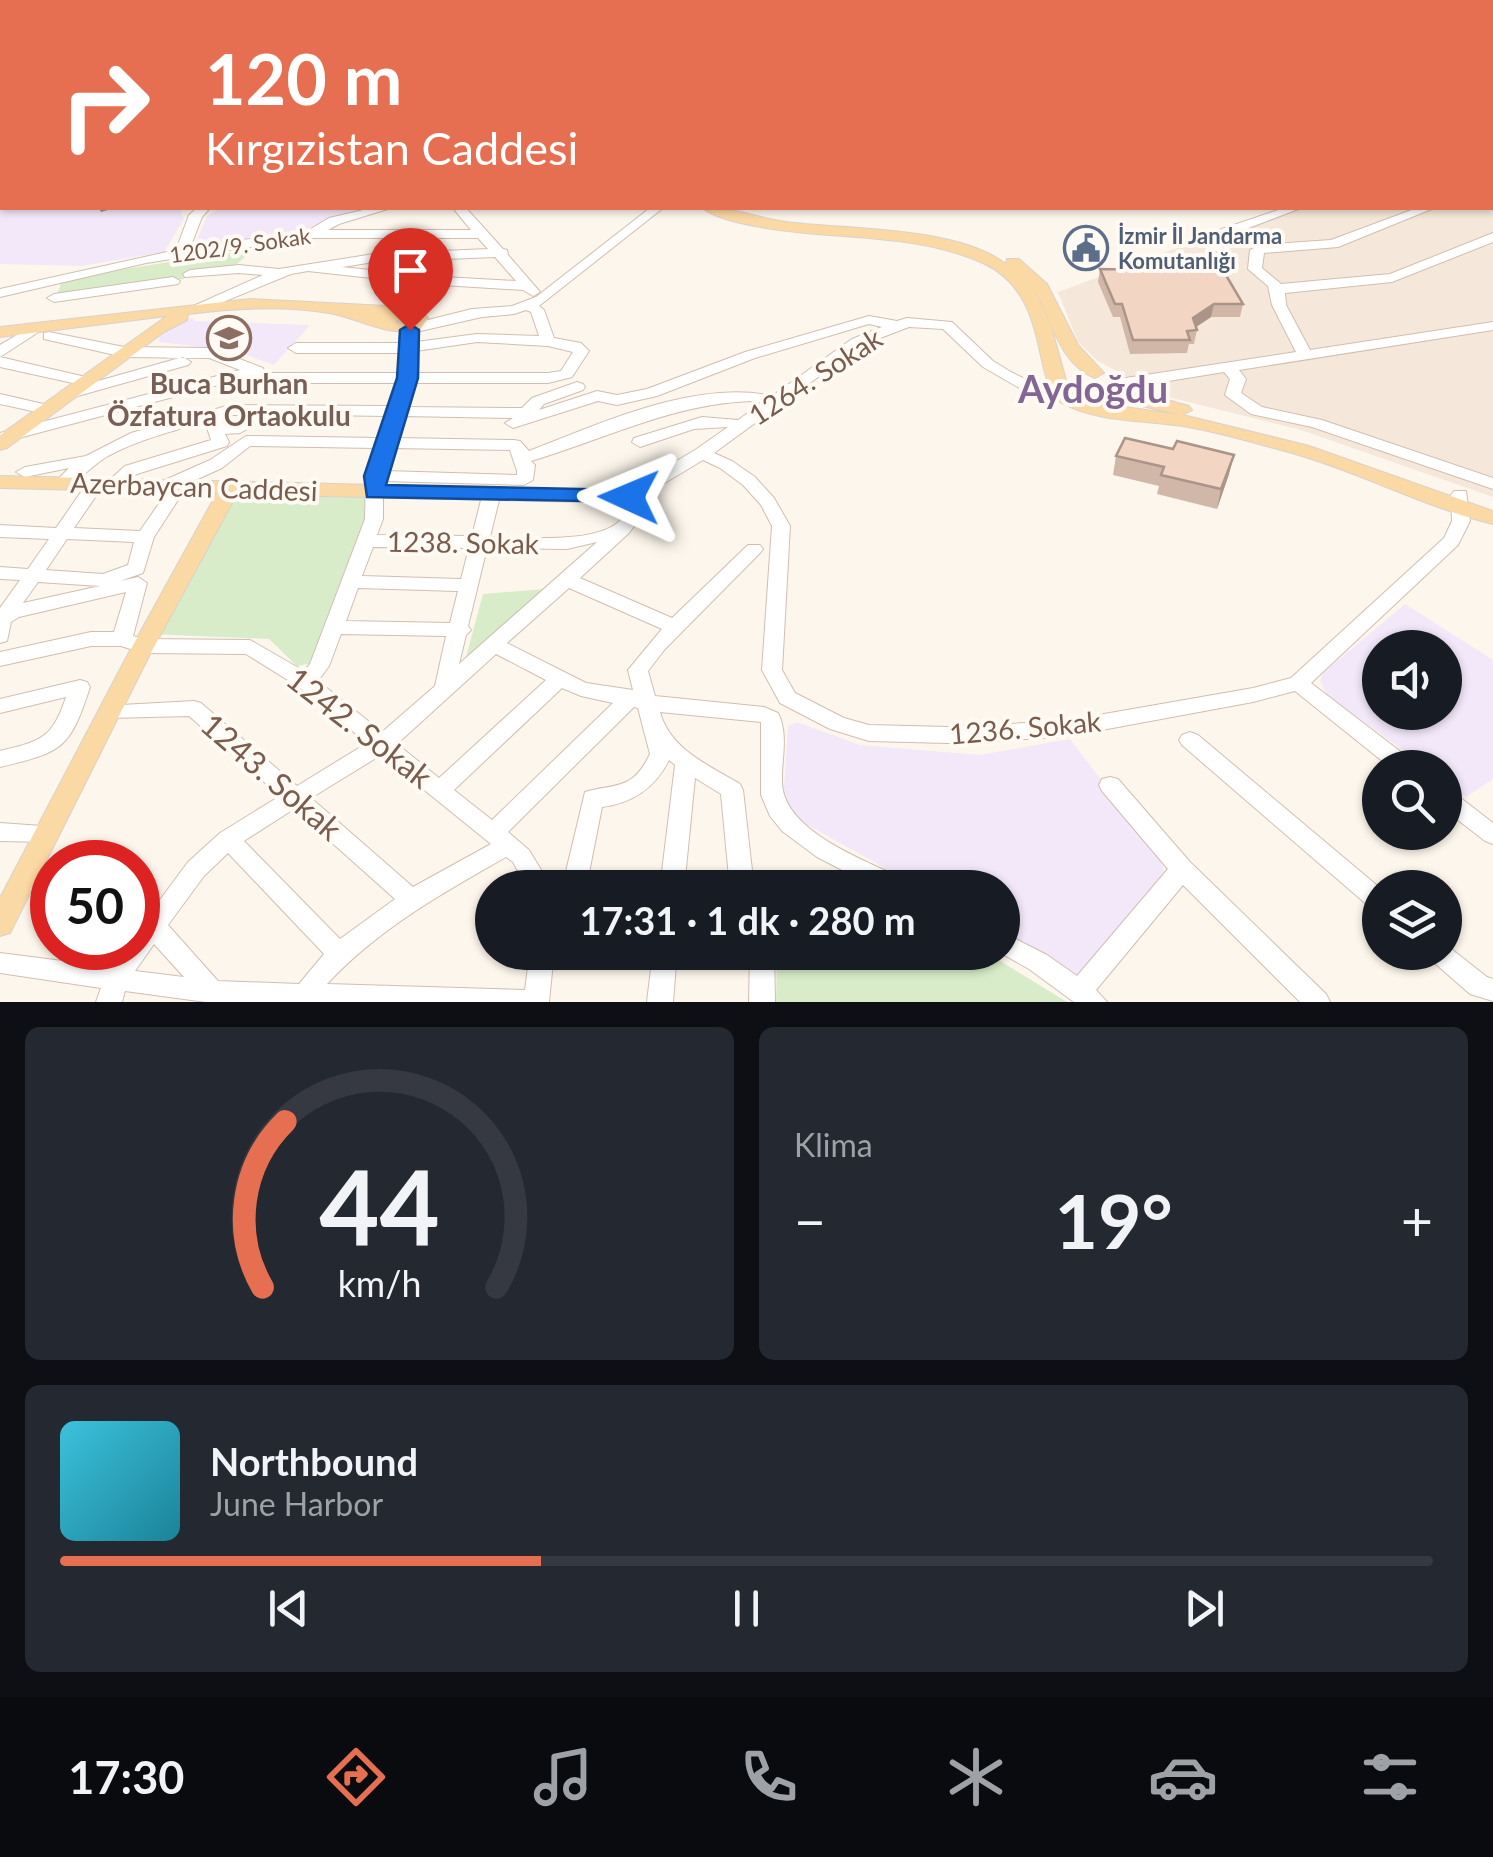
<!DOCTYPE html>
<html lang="tr">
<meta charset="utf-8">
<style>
:root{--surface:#171b24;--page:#242831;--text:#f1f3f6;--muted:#9ea1a6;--line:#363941;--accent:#e76f51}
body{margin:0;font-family:Lato,sans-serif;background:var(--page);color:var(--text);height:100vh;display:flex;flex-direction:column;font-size:38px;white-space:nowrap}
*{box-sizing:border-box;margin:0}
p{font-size:32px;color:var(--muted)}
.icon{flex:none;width:55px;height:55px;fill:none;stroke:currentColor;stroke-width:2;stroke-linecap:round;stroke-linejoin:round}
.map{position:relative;height:1002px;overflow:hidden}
.sheet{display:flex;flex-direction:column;gap:25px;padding:25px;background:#0d0f14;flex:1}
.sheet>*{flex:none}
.hud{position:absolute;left:0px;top:0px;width:1495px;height:210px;box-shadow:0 2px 8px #0004;background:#e76f51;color:#fff;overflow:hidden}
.buttons{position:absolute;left:1362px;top:630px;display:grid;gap:20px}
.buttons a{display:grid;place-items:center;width:100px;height:100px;border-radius:50%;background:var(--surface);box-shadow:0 2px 8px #0004;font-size:50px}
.speed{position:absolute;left:30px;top:840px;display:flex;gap:20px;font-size:50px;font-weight:700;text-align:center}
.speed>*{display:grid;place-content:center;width:130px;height:130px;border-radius:50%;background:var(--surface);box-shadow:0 2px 8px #0004;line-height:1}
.speed .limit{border:15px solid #d22;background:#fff;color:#111}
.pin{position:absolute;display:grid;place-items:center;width:85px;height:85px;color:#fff;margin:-102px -42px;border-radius:50% 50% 50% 0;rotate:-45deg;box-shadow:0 0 10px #0007}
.pin .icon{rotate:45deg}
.me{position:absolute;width:110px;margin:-55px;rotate:271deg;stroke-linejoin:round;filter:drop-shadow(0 0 8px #0008)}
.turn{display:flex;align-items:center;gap:35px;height:210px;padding:0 40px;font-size:45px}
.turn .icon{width:130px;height:130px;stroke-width:2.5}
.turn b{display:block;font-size:70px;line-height:85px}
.big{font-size:75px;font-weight:700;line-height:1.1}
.sheet .tile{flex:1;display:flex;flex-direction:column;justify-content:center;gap:15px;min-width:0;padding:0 35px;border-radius:15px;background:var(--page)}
.sheet .dial{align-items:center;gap:0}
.dial svg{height:260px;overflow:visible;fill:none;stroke:var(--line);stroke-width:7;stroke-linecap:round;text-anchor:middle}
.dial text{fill:var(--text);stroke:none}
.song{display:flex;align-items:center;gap:30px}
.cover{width:120px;height:120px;border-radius:15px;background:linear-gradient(135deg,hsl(190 70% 55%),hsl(190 70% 35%))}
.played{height:10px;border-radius:5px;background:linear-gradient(90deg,var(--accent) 35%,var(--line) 35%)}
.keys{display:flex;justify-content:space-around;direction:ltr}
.heat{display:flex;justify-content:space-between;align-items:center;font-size:55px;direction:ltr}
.sheet .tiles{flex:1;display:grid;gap:25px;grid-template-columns:1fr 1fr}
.tile:last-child{grid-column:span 2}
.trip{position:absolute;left:475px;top:870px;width:545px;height:100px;border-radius:50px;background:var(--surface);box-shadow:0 2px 8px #0004;font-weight:700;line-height:100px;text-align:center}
.dock{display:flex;height:160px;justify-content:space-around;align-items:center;background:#090b0e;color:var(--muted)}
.dock .icon{width:70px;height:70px}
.dock .selected{color:var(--accent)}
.dock b{font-size:45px;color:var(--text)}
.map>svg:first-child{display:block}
</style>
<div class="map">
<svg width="1493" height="1002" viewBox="0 0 1493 1002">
<rect width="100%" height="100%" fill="#fdf6ec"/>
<path fill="#f5e8da" d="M 1493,133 L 1493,497 L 1301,430 L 1160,395 L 1098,361 L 1078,342 L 1058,292 L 1285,208 L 1492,208 Z"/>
<path fill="#f3e8fa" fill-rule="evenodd" d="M 0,126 L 2,208 L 180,208 L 184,219 L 164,252 L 81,266 L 0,264 Z
M 221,208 L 361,208 L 363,209 L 300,231 L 195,245 L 207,216 Z
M 190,318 L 196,321 L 310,325 L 274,365 L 236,351 L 159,342 L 160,334 Z
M 1405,604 L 1493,660 L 1493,779 L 1466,797 L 1445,781 L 1445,768 L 1426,767 L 1327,695 L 1320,681 L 1324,672 ZM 1380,648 L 1445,648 L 1445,712 L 1380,712 Z
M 797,722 L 860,745 L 980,755 L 1070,739 L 1161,859 L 1165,876 L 1083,980 L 1009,936 L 1019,926 L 1003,910 L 1002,888 L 919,887 L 797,819 L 783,803 L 788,726 Z"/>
<path fill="#d8ecc9" d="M 225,253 L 250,253 L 232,268 L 187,272 L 184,279 L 56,297 L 63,279 Z
M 232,491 L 364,495 L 366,519 L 312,663 L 297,666 L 269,639 L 150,634 Z
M 545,589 L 465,661 L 483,594 Z
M 777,952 L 987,953 L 1067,1002 L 776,1002 Z"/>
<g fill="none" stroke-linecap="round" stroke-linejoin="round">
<defs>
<path id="minor" d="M 1492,20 L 1493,20 L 1493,26 L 1492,26 Z
M 0,120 L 2,120 L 2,127 L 0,127 Z
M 1493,131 L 1493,139 L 1492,139 L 1492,132 Z
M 1492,178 L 1493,178 L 1492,187 Z
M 197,208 L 210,208 L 202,217 L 190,248 L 309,230 L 329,218 L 372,208 L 391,208 L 339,224 L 328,230 L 471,230 L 453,208 L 466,208 L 503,249 L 507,250 L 508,255 L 540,292 L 533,296 L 523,290 L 426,284 L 308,271 L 291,274 L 201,311 L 191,311 L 189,308 L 263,275 L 239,273 L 185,277 L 183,274 L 190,270 L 239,265 L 279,269 L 374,254 L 488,249 L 478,238 L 311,238 L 197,255 L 190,259 L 184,257 L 146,263 L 0,297 L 0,289 L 176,250 L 189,215 ZM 495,257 L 516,281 L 426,276 L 342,267 L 374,262 Z
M 650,208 L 663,208 L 539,306 L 544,310 L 554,338 L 581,343 L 589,351 L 572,377 L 548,383 L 413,383 L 406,407 L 522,408 L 532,398 L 577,382 L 583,384 L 585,387 L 583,390 L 544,404 L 539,410 L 597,391 L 617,395 L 647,389 L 745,352 L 869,316 L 897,321 L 907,318 L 952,322 L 993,361 L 1011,372 L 1033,383 L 1065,388 L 1067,391 L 1059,396 L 1023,390 L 983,367 L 943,329 L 909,327 L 862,345 L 714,453 L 732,461 L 755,477 L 774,498 L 790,526 L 782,670 L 795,693 L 844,718 L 869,725 L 948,727 L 1064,721 L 1253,688 L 1291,678 L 1444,538 L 1452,521 L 1451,495 L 1454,491 L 1466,491 L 1470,521 L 1458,545 L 1311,683 L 1414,762 L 1417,768 L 1391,768 L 1295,691 L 1253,702 L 1064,737 L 948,743 L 869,741 L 830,729 L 780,703 L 762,670 L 772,526 L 761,505 L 743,485 L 720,468 L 703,460 L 638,499 L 640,518 L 629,533 L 580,578 L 672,618 L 748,545 L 760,545 L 763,549 L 760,553 L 665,649 L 648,671 L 655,696 L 764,707 L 778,713 C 789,735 781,760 782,783 C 784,833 870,862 908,881 L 912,888 L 877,888 L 817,857 L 782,831 L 770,816 L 761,795 L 761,722 L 660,712 C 670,749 708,765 740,784 L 743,790 L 754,888 L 730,888 L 721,794 L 695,778 L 684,888 L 660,888 L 675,765 L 669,760 C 655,788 633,803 602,807 L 586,888 L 562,888 L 585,792 C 617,783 632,791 650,754 L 638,708 L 634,707 L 508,832 L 529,850 L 552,888 L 527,888 L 513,862 L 506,857 C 441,894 378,929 327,984 L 525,990 L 530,952 L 554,952 L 549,1002 L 206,1002 L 125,991 L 122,1002 L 96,1002 L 101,988 L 0,973 L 0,953 L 110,967 L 124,948 L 138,948 L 138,929 L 143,917 L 148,916 L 188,862 L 220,833 L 280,796 L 189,716 L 110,718 L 103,716 L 100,711 L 103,706 L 194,701 L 201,703 L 297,786 L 367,743 L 299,687 L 246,654 L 143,653 L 121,646 L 91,646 L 0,666 L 0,652 L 91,632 L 114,632 L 126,592 L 19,617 L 11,622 L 7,641 L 0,643 L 0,608 L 20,580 L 0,579 L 0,567 L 28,569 L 49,539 L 0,537 L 0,525 L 56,528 L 90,479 L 96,478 L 105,483 L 74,528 L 140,531 L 169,489 L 162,484 L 165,480 L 210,460 L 246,436 L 379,438 L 387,416 L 257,414 L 256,424 L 240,433 L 225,434 L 229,442 L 227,446 L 137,474 L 115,488 L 106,483 L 125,466 L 211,440 L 205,422 C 172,431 138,440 108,456 C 92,465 79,482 63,488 L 54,483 L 69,468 L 25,477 L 16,472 L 25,467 L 86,456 L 131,433 L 230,405 L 390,406 L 398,383 L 260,383 L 241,379 L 0,443 L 0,433 L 240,370 L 209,358 L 124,357 L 44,339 L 44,333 L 49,332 L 124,347 L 211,348 L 263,368 L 264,373 L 399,373 L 400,353 L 296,353 L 288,348 L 296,343 L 401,343 L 404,326 L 472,309 L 512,306 L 536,297 ZM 526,310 L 531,312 L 539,336 L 477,334 L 416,342 L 416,332 L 482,317 L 514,314 ZM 869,324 L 882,327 L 852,339 L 772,396 C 696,379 599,424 529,451 L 520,441 L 514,440 L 396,438 L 403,416 L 513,418 L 505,423 L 513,428 L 598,401 L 617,405 L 657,396 L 755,358 ZM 477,342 L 548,346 L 573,352 L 561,371 L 548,373 L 415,373 L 416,351 ZM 751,401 L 762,403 L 738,420 L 702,417 L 634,438 L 632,442 L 640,447 L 694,429 L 728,427 L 695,450 L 623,493 L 620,497 L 622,518 C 602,545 522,537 490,537 L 500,496 L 491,491 L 482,496 L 472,536 L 377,535 L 383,519 L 383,481 L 524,485 L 533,480 L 535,465 L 531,461 C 605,439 672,404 751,401 ZM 232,415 L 241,415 L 242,419 L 231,425 L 222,423 L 222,419 ZM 250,446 L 376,448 L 366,476 L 365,519 L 310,664 L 304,671 L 250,640 L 144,639 L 133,636 L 147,583 L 138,577 L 120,581 L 143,573 L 154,537 L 189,483 L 222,468 ZM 392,448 L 510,450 L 517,471 L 517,475 L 385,471 ZM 67,539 L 134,542 L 128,565 L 103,574 L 46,570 ZM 597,542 L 459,664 L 466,635 L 471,630 L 468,626 L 487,548 L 567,549 ZM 373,547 L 469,548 L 461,579 L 362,576 ZM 38,582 L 100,586 L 23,603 ZM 358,588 L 458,591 L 450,623 L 346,621 ZM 569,588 L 662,629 L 628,670 L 633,690 L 586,683 L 507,643 ZM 341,634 L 446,636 L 435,686 L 382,732 L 318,681 L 329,666 ZM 496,654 L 546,680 L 439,778 L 397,744 ZM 562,688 L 581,696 L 613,703 L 492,820 L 454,790 ZM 381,755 L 491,844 L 413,887 L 311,798 ZM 294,809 L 395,899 L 340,939 L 244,841 ZM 228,853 L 324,954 L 299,984 L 218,981 L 168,925 L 204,876 ZM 154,944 L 184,977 L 135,971 Z
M 1284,208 L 1301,208 L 1225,237 L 1222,251 L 1217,252 L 1210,248 L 1213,232 Z
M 1417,208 L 1434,208 L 1338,247 L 1264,253 L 1262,268 L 1281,284 L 1390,274 L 1493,233 L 1493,242 L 1392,282 L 1285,293 L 1286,305 L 1310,350 L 1493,322 L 1493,330 L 1239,370 L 1246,379 L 1241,393 L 1262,407 L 1322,420 L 1493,478 L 1493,489 L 1312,427 L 1251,414 L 1225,395 L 1230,379 L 1224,372 L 1119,389 L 1111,384 L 1119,379 L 1296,352 L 1272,305 L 1268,286 L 1248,269 L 1250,250 L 1260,245 L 1331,240 Z
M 173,277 L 180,281 L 178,284 L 54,302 L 47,298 L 54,294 Z
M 32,326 L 39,330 L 37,333 L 0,357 L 0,345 Z
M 0,357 L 90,378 L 91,383 L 183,357 L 191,362 L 188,365 L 67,399 L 59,394 L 61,391 L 82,385 L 0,367 Z
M 0,394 L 52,406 L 54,409 L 46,414 L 0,404 Z
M 80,680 L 87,682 L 90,687 C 70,749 63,752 0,767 L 0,751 C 41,741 52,739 66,697 L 0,713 L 0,699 Z
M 1190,732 L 1198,735 L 1380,888 L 1380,912 L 1372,909 L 1182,745 L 1179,740 L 1182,735 Z
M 1110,777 L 1118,779 L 1190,862 L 1326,994 L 1330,1002 L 1300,1002 L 1183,885 L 1096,990 L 1107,1002 L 1074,1002 L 1029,969 L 999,952 L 1002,952 L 1002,932 L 1047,955 L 1077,976 L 1168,869 L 1102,791 L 1099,785 L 1102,779 Z
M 1445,790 L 1453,792 L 1493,823 L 1493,844 L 1485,841 L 1445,810 Z
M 0,823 L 56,827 L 59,833 L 56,839 L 48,842 L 0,841 Z
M 1445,944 L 1487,977 L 1493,979 L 1493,1001 L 1470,994 L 1430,959 L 1427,952 L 1445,952 Z
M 653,952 L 677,952 L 673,1002 L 647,1002 Z
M 750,952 L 774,952 L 775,1002 L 749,1002 Z"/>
<path id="major" d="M 218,0 L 314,0 L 316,2 L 217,2 Z
M 318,0 L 340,0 L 342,2 L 321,2 Z
M 630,0 L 661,0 L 663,2 L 633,2 Z
M 665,0 L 691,0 L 693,2 L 668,2 Z
M 702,208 C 729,206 757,218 786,222 C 848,230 955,226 1006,264 L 1007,259 L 1019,259 L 1047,284 L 1078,345 L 1104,373 L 1095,378 C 1060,365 1052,320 1035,291 L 1051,326 L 1069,391 C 1103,413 1101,390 1124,391 C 1145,392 1169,401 1189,406 L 1192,410 L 1183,415 L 1309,446 L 1493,511 L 1493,524 C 1424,507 1360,472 1292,453 C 1258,444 1223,433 1188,427 C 1149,420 1097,423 1062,403 C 1031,384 1052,294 983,263 C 916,233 838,240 766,228 C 745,224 718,220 702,208 ZM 1125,402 L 1181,415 L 1118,406 Z
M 250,299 L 407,307 L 422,312 L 428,318 L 420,330 C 386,337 362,319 329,313 C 283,305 234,308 188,314 L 187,320 L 164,332 L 7,448 L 0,450 L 0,435 L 167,316 L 0,337 L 0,327 ZM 404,317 L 411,319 L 396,323 L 396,321 Z
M 0,476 L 629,491 L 639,497 L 629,503 L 237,494 L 148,658 L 10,933 L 0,936 L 0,898 L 126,658 L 217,493 L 0,488 Z"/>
</defs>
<use href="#minor" stroke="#d1beb0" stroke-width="2"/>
<use href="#major" stroke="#dad1cd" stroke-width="2"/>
<use href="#minor" fill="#fff" fill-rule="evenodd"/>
<use href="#major" fill="#fbd9a5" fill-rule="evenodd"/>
</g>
<path fill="#d1b7a8" d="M 1154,257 L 1184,269 L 1243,304 L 1240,317 L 1211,317 L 1196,327 L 1197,330 L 1194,344 L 1189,344 L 1187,353 L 1130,354 L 1120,317 L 1113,317 L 1098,282 L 1100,269 L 1152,269 Z
M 1116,456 L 1229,474 L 1217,509 L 1157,494 L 1159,486 L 1113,475 Z"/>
<path fill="#aa9588" d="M 99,208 L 115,208 L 101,212 Z
M 1214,304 L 1211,317 L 1190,331 L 1193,318 Z
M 1234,455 L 1229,474 L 1217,509 L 1221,489 Z"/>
<path fill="#f3d5c3" stroke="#aa9588" stroke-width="2.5" d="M 1154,257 L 1170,257 L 1181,261 L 1184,269 L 1223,270 L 1243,304 L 1214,304 L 1193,318 L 1197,330 L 1187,331 L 1190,340 L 1133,340 L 1122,304 L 1115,304 L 1100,269 L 1159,270 Z
M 1125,438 L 1173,449 L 1177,441 L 1234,455 L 1221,489 L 1161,475 L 1164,467 L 1116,456 Z"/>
<path fill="#1a73e8" stroke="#114b97" stroke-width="2.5" d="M 410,324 L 419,330 L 418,378 L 386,485 L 629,490 L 637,492 L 640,497 L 637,502 L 367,497 L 364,476 L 397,378 L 400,330 Z"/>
<defs>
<symbol id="civic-ring" viewBox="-11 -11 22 22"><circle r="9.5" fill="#fffaf3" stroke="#5c6f8a" stroke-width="1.5"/><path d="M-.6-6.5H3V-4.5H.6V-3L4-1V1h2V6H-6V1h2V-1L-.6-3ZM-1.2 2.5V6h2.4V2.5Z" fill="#5c6f8a"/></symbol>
<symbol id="school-ring" viewBox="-11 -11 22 22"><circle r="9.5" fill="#fffaf3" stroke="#8d6e63" stroke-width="1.5"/><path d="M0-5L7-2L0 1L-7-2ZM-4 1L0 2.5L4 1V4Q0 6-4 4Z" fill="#8d6e63"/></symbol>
</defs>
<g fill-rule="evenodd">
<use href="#civic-ring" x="1061" y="223" width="50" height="50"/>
<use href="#school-ring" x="204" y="313" width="50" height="50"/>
</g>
<g text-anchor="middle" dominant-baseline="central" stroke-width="8" stroke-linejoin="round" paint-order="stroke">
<g font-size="22" font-weight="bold" fill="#4e5e75" stroke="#fffaf3" text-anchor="start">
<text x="1118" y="235">İzmir İl Jandarma<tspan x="1118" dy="25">Komutanlığı</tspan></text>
</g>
<g font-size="22" fill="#7a5c4d" stroke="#fffaf3">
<text transform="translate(240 245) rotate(-8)">1202/9. Sokak</text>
</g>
<g font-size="28" fill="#7a5c4d" stroke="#fffaf3">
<text transform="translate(815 376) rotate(-33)">1264. Sokak</text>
<text transform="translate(194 486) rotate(2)">Azerbaycan Caddesi</text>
<text transform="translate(463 542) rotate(1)">1238. Sokak</text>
<text transform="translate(1025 727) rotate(-5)">1236. Sokak</text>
</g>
<g font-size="28" font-weight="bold" fill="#785e54" stroke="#fffaf3">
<text x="229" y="383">Buca Burhan<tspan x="229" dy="32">Özfatura Ortaokulu</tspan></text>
</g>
<g font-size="32" fill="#7a5c4d" stroke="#fffaf3">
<text transform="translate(360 727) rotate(38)">1242. Sokak</text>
<text transform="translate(272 776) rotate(41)">1243. Sokak</text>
</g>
<g font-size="38" font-weight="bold" fill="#846695" stroke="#fffaf3">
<text x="1093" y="388">Aydoğdu</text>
</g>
</g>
</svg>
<div class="buttons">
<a><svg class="icon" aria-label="sound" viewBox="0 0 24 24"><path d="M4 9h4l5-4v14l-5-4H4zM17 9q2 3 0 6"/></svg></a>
<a><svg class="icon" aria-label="search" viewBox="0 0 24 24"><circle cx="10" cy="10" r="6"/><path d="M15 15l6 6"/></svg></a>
<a><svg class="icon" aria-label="layers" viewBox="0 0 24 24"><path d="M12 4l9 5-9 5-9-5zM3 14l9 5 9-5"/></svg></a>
</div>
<div class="speed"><div class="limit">50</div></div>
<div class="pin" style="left:410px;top:330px;background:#d93025"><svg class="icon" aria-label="arrive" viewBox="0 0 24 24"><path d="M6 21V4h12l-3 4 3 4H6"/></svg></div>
<svg class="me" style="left:629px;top:497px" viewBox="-20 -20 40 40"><path d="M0-17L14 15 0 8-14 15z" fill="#1a73e8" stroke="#fff" stroke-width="4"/></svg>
<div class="trip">17:31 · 1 dk · 280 m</div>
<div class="hud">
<div class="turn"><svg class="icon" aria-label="right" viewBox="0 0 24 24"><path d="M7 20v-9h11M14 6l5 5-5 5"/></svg><div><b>120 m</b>Kırgızistan Caddesi</div></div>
</div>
</div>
<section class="sheet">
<div class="tiles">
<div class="tile dial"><svg viewBox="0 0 100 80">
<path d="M14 69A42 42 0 1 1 86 69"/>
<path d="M14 69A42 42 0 0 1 21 18" stroke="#e76f51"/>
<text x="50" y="56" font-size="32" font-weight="700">44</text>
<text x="50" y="72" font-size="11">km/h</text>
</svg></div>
<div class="tile"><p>Klima</p>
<div class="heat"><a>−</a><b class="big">19°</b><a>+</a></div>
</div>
<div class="tile">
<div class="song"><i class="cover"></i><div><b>Northbound</b><p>June Harbor</p></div></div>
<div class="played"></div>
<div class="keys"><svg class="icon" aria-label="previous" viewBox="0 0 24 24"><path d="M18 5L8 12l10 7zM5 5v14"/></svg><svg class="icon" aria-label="pause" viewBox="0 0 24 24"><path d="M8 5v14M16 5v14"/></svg><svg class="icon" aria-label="next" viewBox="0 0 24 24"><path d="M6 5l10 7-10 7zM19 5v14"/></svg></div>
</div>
</div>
</section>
<nav class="dock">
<b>17:30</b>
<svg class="icon selected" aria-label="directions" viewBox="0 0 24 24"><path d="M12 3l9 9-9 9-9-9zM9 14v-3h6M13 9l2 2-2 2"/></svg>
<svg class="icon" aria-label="music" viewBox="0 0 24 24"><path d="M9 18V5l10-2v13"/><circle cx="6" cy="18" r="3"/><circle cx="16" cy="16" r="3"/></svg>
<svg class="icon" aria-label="phone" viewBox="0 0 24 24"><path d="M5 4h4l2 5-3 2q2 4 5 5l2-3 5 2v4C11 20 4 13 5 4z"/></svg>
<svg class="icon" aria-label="climate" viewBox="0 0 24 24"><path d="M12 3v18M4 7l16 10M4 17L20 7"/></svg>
<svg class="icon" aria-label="car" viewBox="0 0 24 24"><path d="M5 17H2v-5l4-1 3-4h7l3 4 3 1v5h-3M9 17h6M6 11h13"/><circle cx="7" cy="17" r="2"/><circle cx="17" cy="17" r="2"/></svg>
<svg class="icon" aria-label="filters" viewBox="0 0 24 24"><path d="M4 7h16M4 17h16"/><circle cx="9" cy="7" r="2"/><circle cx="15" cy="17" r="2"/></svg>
</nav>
